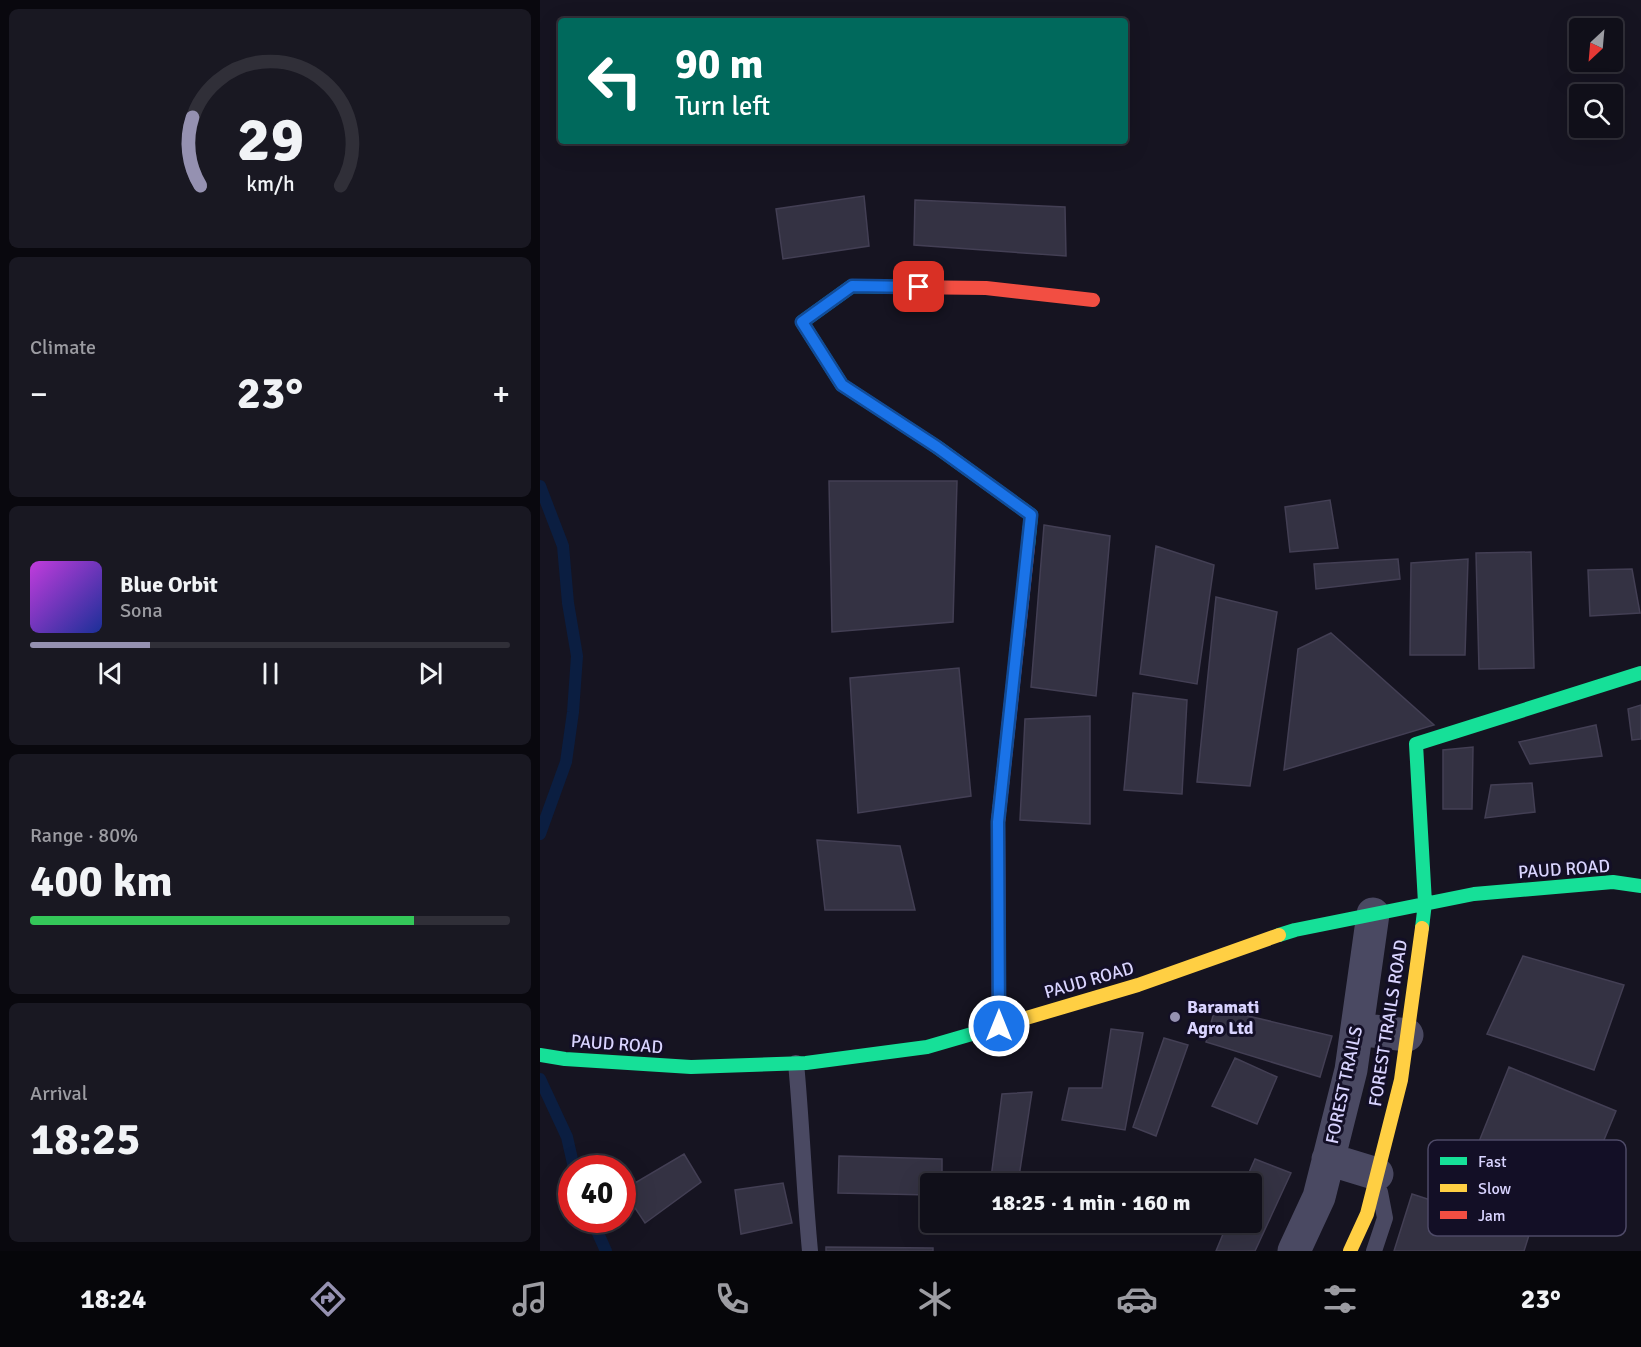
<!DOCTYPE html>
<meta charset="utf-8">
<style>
:root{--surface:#100f19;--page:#191822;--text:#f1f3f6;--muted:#9c9ca2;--line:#302f38;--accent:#9591b1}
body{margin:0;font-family:Signika,sans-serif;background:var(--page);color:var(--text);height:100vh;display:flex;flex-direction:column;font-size:22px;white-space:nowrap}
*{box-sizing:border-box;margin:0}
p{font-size:20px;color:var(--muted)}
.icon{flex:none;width:33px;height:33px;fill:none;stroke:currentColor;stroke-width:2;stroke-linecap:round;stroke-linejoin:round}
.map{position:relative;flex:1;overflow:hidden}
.drawer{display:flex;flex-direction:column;gap:9px;padding:9px;background:#09080e;width:540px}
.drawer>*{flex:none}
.top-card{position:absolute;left:18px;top:18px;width:570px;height:126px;border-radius:6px;box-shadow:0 6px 24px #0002,0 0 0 2px var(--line);background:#00695c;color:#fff;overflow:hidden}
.needle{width:39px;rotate:206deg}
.fabs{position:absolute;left:1029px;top:18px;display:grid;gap:12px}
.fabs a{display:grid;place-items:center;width:54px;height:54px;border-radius:6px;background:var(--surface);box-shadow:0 6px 24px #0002,0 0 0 2px var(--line);font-size:30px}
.speed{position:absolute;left:18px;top:1155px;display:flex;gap:12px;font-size:30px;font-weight:700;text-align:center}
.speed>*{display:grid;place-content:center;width:78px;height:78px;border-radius:50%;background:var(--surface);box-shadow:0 6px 24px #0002,0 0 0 2px var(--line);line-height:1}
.speed .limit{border:9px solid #d22;background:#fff;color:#111}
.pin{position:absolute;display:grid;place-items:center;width:51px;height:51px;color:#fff;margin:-26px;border-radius:12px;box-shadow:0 3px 9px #0006}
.me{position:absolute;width:66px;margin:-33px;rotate:0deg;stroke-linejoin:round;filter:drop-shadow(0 0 4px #0008)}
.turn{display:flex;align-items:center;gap:21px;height:126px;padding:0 18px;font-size:27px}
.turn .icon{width:78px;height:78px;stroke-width:2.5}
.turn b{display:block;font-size:42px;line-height:51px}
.big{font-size:45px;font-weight:700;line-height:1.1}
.drawer .card{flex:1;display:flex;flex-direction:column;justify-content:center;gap:9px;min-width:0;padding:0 21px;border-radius:9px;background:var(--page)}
.drawer .dial{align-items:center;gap:0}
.dial svg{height:156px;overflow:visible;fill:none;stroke:var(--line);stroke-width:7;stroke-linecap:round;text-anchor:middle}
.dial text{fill:var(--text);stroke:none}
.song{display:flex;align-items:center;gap:18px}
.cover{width:72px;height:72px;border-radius:9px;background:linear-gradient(135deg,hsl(290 70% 55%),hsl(230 70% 35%))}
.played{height:6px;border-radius:3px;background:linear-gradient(90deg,var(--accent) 25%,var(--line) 25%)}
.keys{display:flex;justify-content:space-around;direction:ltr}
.heat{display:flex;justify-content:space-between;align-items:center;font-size:33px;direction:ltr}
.charge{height:9px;border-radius:4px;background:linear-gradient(90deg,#34c759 80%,var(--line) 0)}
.trip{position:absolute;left:380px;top:1173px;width:342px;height:60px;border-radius:6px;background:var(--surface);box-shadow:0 6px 24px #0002,0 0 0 2px var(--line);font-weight:700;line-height:60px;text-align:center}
.dock{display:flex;height:96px;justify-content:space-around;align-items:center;background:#06060a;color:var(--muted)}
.dock .icon{width:42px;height:42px}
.dock .current{color:var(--accent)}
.dock b{font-size:27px;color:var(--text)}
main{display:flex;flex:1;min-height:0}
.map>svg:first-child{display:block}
</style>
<main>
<section class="drawer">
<div class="card dial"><svg viewBox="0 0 100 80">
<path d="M14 69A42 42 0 1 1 86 69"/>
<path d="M14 69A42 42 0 0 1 10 34" stroke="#9591b1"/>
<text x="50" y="56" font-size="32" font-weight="700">29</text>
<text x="50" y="72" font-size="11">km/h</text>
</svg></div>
<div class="card"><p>Climate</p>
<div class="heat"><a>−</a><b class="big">23°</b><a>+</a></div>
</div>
<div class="card">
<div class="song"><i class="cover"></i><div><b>Blue Orbit</b><p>Sona</p></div></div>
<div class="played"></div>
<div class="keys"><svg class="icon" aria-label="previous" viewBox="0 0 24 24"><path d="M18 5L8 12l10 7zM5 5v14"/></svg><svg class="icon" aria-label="pause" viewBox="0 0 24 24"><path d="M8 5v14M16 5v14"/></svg><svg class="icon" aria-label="next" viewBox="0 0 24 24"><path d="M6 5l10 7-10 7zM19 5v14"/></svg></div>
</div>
<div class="card"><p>Range · 80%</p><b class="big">400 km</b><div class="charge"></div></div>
<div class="card"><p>Arrival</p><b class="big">18:25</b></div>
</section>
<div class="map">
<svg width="1101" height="1251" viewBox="0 0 1101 1251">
<rect width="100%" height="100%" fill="#161421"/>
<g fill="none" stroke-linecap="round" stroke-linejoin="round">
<path stroke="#0b1e41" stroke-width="12" d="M 0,486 L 23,546 L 28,603 L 37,656 L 33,712 L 26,762 L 0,834
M 0,1079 L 27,1137 L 34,1168
M 52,1220 L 66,1251"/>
</g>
<path fill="#343243" stroke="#433f54" stroke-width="1.5" d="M 324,196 L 329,246 L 243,259 L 236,209 Z
M 375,200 L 525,207 L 526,256 L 374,245 Z
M 289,481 L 417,481 L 413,622 L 292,632 Z
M 790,500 L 798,548 L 750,552 L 745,507 Z
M 504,525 L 570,536 L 556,696 L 491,687 Z
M 616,546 L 674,565 L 657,684 L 600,674 Z
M 991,552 L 994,668 L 939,669 L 936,553 Z
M 858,559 L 860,579 L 776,589 L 774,564 Z
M 928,559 L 925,655 L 870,655 L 871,563 Z
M 1092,569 L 1100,613 L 1050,616 L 1048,570 Z
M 676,597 L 737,612 L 710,786 L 657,782 Z
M 791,633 L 894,725 L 744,770 L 758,649 Z
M 419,668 L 431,796 L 318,813 L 310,678 Z
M 593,693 L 647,700 L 642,794 L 584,790 Z
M 1101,705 L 1101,739 L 1092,740 L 1088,709 Z
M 550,716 L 550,824 L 480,820 L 485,719 Z
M 1056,725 L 1062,756 L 990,764 L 979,742 Z
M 933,747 L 932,809 L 903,809 L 903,750 Z
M 992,783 L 995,812 L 945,818 L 951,785 Z
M 277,840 L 360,846 L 375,910 L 285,910 Z
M 983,956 L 1084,985 L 1054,1070 L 978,1044 L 947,1034 Z
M 675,1008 L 792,1036 L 780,1077 L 666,1042 Z
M 571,1029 L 603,1033 L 585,1130 L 522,1120 L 529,1088 L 562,1088 Z
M 624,1038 L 648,1045 L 616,1136 L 593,1127 Z
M 695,1058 L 737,1077 L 717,1124 L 672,1106 Z
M 969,1067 L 1076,1111 L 1042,1193 L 936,1149 Z
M 492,1092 L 478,1183 L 451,1178 L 462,1094 Z
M 144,1154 L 161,1182 L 105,1223 L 83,1190 Z
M 299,1156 L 402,1159 L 402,1184 L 390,1184 L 390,1195 L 298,1193 Z
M 715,1159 L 751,1173 L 715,1251 L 676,1251 L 688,1222 L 711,1222 L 711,1184 L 704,1184 Z
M 243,1183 L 252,1223 L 201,1234 L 195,1190 Z
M 872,1194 L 990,1232 L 984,1251 L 854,1251 Z
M 286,1247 L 393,1248 L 393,1251 L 286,1251 Z"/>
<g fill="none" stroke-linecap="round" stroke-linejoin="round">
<path stroke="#4a4962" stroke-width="16" d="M 256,1063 C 262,1126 264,1189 270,1251
M 834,1251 L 845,1218 L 840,1192"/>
<path stroke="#4a4962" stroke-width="33" d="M 817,1029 L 867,1035
M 788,1159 L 837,1174
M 754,1251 L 779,1197 L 811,1070 L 833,914"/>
<path stroke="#16e098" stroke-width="14" d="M 360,287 L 312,286 L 262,322 L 302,385 L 397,447 L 491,515 L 488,546
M 882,928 L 885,903 L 876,744 L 1101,673
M 739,935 L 755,930 L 934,894 L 1073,882 L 1101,886
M 0,1055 L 25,1059 L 151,1067 L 266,1063 L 387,1047 L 449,1029"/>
<path stroke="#ffcf43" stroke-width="14" d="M 449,1029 L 598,985 L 739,935
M 810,1251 L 827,1214 L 861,1080 L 882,928"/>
<path stroke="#f24e42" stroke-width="14" d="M 360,287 L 446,288 L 553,300
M 459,1026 L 458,822 L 488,546"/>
</g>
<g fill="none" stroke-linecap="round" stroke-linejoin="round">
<defs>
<path id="route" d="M 379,287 L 312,286 L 262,322 L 302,385 L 397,447 L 491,515 L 458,822 L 459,1026"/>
</defs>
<use href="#route" stroke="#114b97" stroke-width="15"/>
<use href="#route" stroke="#1a73e8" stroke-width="10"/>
</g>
<circle fill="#9591b1" stroke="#130f26" stroke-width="2" cx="635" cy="1017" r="6"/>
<g text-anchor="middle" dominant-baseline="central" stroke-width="6" stroke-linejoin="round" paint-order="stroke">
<g font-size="18" fill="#d9d4ff" stroke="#130f26">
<text transform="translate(1024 869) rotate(-4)">PAUD ROAD</text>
<text transform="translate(549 980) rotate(-16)">PAUD ROAD</text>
<text transform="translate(848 1023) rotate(-81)">FOREST TRAILS ROAD</text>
<text transform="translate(77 1044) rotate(4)">PAUD ROAD</text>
<text transform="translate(804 1085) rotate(-78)">FOREST TRAILS</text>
</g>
<g font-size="18" font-weight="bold" fill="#d9d4ff" stroke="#130f26" text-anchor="start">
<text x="647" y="1007">Baramati<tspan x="647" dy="21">Agro Ltd</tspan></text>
</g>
</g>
<rect x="888" y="1140" width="198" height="96" rx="9" fill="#130f26" stroke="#4e4a67" stroke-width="1.5"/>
<rect x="900" y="1157" width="27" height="8" fill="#16e098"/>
<rect x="900" y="1184" width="27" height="8" fill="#ffcf43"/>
<rect x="900" y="1211" width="27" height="8" fill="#f24e42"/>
<g font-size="16" fill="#d9d4ff">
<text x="938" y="1167">Fast</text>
<text x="938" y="1194">Slow</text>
<text x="938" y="1221">Jam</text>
</g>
</svg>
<div class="fabs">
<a><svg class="needle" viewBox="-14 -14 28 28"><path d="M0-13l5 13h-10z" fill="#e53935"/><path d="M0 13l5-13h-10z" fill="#9c9ca2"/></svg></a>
<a><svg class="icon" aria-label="search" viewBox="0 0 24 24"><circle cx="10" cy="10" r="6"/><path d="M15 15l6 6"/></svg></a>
</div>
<div class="speed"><div class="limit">40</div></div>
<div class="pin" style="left:379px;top:287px;background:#d93025"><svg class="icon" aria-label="arrive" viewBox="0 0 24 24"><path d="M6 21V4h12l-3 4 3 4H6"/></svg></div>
<svg class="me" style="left:459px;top:1026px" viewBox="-20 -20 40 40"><circle r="17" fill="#1a73e8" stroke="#fff" stroke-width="3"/><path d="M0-11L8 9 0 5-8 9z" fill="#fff"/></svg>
<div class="trip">18:25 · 1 min · 160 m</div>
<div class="top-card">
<div class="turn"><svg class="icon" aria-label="left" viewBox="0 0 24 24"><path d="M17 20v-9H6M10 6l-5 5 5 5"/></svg><div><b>90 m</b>Turn left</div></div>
</div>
</div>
</main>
<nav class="dock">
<b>18:24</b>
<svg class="icon current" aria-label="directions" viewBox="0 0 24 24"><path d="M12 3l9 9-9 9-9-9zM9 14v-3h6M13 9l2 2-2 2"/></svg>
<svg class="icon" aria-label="music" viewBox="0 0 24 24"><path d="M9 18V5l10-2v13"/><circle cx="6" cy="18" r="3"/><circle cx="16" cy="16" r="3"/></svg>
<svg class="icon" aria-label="phone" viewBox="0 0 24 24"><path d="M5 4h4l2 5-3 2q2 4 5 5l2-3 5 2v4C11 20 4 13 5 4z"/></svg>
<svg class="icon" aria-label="climate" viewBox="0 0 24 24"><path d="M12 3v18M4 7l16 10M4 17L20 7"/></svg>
<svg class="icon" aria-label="car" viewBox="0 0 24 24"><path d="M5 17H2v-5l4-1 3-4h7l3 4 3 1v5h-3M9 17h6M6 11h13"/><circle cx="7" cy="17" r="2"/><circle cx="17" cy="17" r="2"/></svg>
<svg class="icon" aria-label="filters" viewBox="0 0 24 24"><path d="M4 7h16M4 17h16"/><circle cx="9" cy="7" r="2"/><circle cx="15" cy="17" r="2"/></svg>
<b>23°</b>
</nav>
